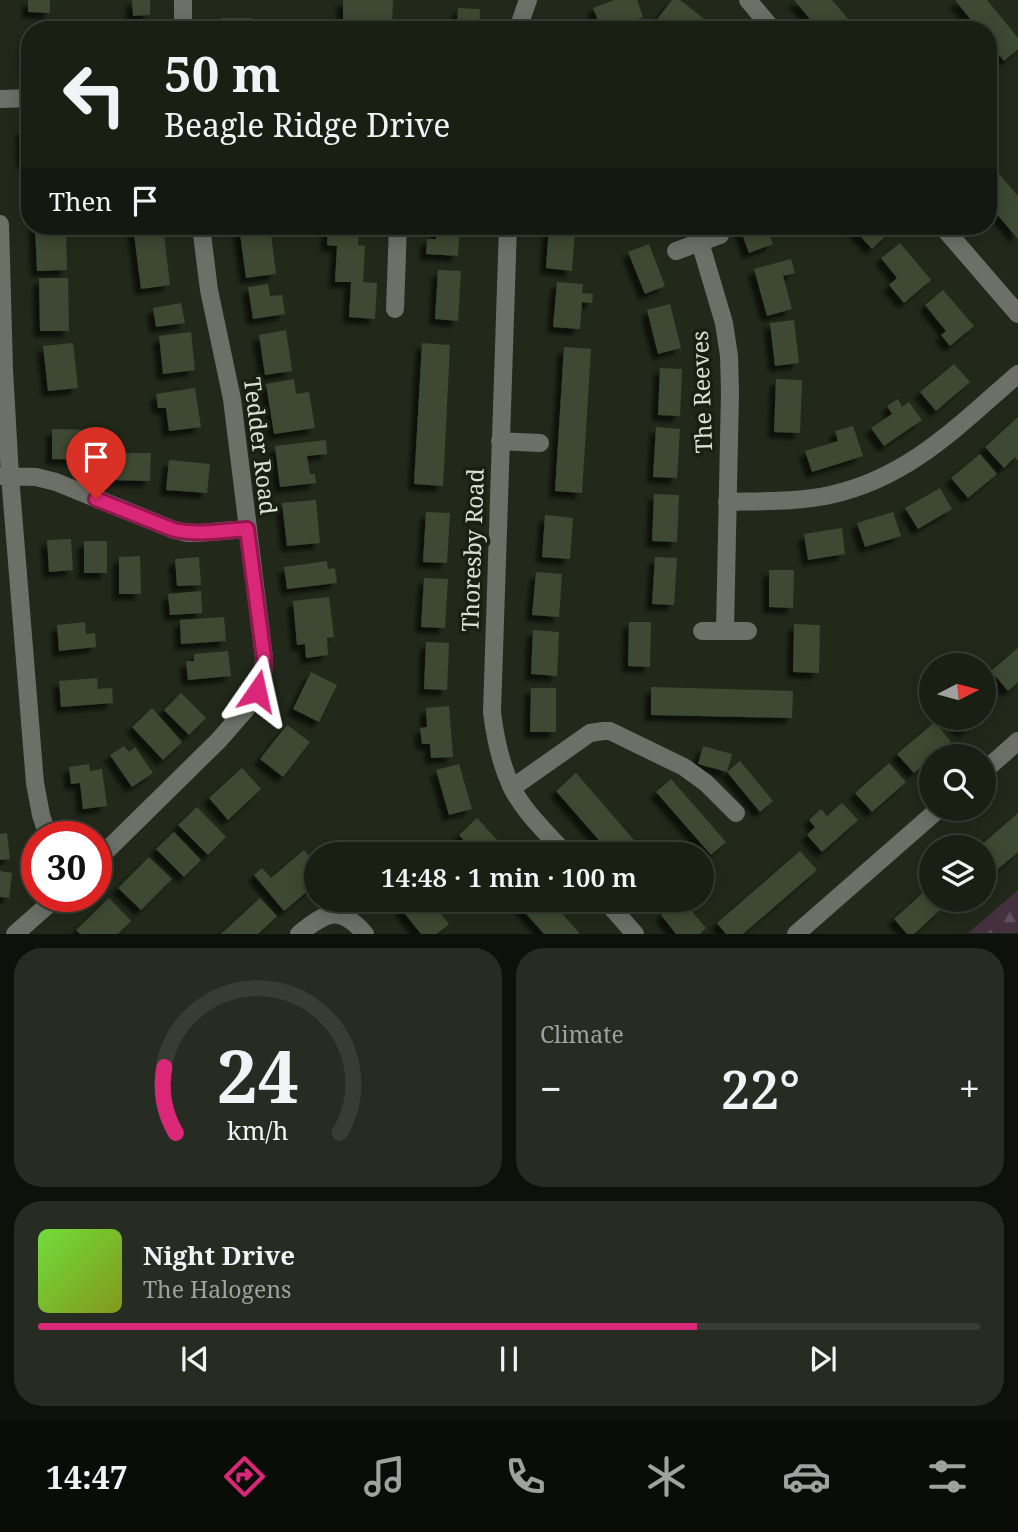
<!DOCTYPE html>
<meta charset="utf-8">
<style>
:root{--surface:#1a1f14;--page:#272c22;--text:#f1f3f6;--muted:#9fa2a0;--line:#383d34;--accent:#db2777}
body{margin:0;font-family:"Noto Serif",serif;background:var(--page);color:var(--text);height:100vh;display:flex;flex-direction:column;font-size:26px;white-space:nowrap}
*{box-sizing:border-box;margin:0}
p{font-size:23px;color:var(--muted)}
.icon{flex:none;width:38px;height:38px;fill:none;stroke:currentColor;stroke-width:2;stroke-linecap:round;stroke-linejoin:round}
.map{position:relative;height:934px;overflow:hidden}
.panel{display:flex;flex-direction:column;gap:14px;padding:14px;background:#0e110b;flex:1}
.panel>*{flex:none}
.banner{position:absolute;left:21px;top:21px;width:976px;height:214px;border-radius:28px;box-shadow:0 4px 18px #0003,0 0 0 2px var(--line);background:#1a1f14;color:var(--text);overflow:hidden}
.needle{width:46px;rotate:84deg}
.tools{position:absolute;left:919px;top:653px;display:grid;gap:14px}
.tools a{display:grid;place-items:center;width:77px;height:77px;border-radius:50%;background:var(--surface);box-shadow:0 4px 18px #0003,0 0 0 2px var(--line);font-size:35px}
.speed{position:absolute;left:21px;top:821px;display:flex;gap:14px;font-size:35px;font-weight:700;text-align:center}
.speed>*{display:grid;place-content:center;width:91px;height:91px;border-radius:50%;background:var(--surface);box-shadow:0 4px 18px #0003,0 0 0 2px var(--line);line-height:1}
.speed .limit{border:10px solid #d22;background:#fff;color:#111}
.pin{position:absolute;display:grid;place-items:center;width:60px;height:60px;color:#fff;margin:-72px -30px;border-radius:50% 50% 50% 0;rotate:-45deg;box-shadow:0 0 7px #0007}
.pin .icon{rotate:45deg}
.me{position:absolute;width:77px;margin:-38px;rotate:11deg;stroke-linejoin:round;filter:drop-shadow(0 0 5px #0008)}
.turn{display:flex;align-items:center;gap:24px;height:147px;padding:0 28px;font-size:32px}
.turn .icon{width:91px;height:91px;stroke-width:2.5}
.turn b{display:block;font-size:49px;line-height:60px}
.then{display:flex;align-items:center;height:66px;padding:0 28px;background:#0003;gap:14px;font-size:26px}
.big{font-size:52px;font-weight:600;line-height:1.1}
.panel .tile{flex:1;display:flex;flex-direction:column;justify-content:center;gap:10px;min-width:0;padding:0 24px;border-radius:28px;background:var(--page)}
.panel .dial{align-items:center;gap:0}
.dial svg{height:182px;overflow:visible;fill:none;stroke:var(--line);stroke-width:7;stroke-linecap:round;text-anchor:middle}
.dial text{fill:var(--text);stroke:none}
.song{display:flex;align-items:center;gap:21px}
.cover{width:84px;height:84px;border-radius:10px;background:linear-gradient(135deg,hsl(100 70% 55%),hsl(70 70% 35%))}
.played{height:7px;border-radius:4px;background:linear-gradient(90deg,var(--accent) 70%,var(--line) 70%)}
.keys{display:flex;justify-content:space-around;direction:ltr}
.heat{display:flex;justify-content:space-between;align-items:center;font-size:38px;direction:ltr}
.panel .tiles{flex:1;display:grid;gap:14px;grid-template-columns:1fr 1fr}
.tile:last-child{grid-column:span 2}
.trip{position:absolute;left:304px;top:842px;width:410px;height:70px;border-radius:35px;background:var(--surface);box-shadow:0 4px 18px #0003,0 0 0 2px var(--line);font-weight:600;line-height:70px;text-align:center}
.menu{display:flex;height:112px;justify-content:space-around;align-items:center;background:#0a0c08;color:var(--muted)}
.menu .icon{width:49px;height:49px}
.menu .active{color:var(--accent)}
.menu b{font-size:32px;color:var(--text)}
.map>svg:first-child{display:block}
</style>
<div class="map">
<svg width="1018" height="934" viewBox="0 0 1018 934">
<defs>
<pattern id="forest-firs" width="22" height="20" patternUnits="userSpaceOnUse" patternTransform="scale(1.75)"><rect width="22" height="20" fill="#453040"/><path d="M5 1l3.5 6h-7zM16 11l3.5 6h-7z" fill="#5f4e5b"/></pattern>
<filter id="shadow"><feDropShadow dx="-6" dy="6" stdDeviation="2" flood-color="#0009"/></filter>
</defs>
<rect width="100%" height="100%" fill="#22291a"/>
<path fill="url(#forest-firs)" d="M 1018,890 L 1018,933 L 968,933 Z"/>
<path fill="#3e4932" filter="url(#shadow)" d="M 28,0 L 50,0 L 50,13 L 28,12 Z
M 132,0 L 150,0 L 150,15 L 133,16 Z
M 343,0 L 393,0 L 392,22 L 343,20 Z
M 614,0 L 637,0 L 643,17 L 609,30 L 602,30 L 593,8 Z
M 672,0 L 680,0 L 712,25 L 708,30 L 665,30 L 655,22 Z
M 794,0 L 832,0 L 854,26 L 849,30 L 819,30 Z
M 955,0 L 987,0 L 1018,38 L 1018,49 L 1004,61 L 989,42 L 989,30 L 979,30 Z
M 458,8 L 480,9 L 479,30 L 457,30 Z
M 221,18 L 252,18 L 252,30 L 221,30 Z
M 294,22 L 314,24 L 313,30 L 294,30 Z
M 26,37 L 30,37 L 30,69 L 25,69 Z
M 22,129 L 30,129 L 30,163 L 23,163 Z
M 989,162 L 1018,196 L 1018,239 L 989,205 Z
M 35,226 L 66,226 L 67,270 L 37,271 Z
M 133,226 L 163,226 L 170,285 L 141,289 Z
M 239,226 L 270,226 L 276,274 L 246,278 Z
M 328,226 L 359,226 L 358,245 L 365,246 L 363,282 L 377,283 L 375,319 L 349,317 L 351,282 L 335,282 L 337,246 L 327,245 Z
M 437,226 L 460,226 L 458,256 L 426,254 L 427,239 L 436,239 Z
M 549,226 L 575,229 L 572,271 L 546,268 Z
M 739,226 L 766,226 L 773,244 L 749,253 Z
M 851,226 L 888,226 L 892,230 L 872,249 Z
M 900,243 L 931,280 L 904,303 L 889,285 L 897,278 L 881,258 Z
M 649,244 L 665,286 L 645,294 L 628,252 Z
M 791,259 L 795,273 L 783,276 L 792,309 L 767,316 L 754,269 Z
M 438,270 L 461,271 L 458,321 L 435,319 Z
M 39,278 L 68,278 L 69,331 L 40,331 Z
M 557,282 L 583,284 L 582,293 L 593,294 L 592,303 L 582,302 L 580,329 L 553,327 Z
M 268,284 L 270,296 L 282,295 L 285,314 L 253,319 L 248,287 Z
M 943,290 L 974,326 L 950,346 L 941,335 L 946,331 L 925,305 Z
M 181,303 L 185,323 L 156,327 L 153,308 Z
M 670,304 L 681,348 L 658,354 L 647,310 Z
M 794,320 L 799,363 L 775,366 L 770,323 Z
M 286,330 L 292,371 L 265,375 L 259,335 Z
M 191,332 L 195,370 L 163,374 L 159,336 Z
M 73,343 L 78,388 L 48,391 L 43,346 Z
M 422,343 L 450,345 L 443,486 L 414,484 Z
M 564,347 L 591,349 L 582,493 L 555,491 Z
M 954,364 L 970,382 L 936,411 L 920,392 Z
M 660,368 L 682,369 L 680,416 L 658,415 Z
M 294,379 L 296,394 L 309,392 L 315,428 L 274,434 L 266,384 Z
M 776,379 L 802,380 L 800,433 L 774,432 Z
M 195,388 L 201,427 L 169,431 L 166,408 L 158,408 L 156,394 Z
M 898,399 L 902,407 L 909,402 L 922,420 L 884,446 L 871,428 L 892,414 L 887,406 Z
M 1018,417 L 1018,461 L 1015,457 L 1004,468 L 985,447 Z
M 853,426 L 863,456 L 812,472 L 805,451 L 838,441 L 835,431 Z
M 656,427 L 680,429 L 677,478 L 653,477 Z
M 52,429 L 94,430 L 93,460 L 52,459 Z
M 326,440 L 327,454 L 307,456 L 310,474 L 315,474 L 316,483 L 280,487 L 275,446 Z
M 111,453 L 151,453 L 150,481 L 111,480 Z
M 980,454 L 997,474 L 968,498 L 951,478 Z
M 169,460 L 210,464 L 207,493 L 166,490 Z
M 940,488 L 952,509 L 918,529 L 905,508 Z
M 654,494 L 679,495 L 677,542 L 652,541 Z
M 316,500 L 320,543 L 287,546 L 282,503 Z
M 426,512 L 450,513 L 447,563 L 423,562 Z
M 893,512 L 901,536 L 865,547 L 857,523 Z
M 545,515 L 573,518 L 570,559 L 542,557 Z
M 842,528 L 845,554 L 808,560 L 804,534 Z
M 71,539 L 73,570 L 49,572 L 47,540 Z
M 84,541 L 107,541 L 107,573 L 84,573 Z
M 140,556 L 141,594 L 119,594 L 119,557 Z
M 199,557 L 201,585 L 177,586 L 175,559 Z
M 655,557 L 677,558 L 674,605 L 652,604 Z
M 327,561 L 328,569 L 335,568 L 337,583 L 287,589 L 284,567 Z
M 769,570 L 794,570 L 793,608 L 769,607 Z
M 536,572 L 562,574 L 559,617 L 532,615 Z
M 424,578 L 448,579 L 445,628 L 421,627 Z
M 201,591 L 202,613 L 170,615 L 168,594 Z
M 329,597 L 334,637 L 327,638 L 328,655 L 306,658 L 305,644 L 297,645 L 293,601 Z
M 224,617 L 226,641 L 181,644 L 180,620 Z
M 85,622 L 86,634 L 95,633 L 96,647 L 59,651 L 57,625 Z
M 629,622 L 651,622 L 650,667 L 628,666 Z
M 794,624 L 820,625 L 819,673 L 793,672 Z
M 533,630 L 559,632 L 557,676 L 531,674 Z
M 426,642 L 449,643 L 447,690 L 424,689 Z
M 1018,648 L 1018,682 L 1008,691 L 991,671 Z
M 228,651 L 231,676 L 188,680 L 186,661 L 194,661 L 194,654 Z
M 311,672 L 337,685 L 319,722 L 293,709 Z
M 97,678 L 98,689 L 112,688 L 113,703 L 61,707 L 59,681 Z
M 651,687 L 793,691 L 792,718 L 651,715 Z
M 984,687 L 997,701 L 984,713 Z
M 531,688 L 556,688 L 556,732 L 530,732 Z
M 181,693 L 206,718 L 189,735 L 164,710 Z
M 449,706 L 453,757 L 431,758 L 430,744 L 422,744 L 420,728 L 427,727 L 426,708 Z
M 152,708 L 182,742 L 163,760 L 132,727 Z
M 951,718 L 979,718 L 963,732 Z
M 935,722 L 951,742 L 934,756 L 931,756 L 931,759 L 914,773 L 897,754 Z
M 287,725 L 310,742 L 283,777 L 260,759 Z
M 124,746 L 129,752 L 135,747 L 153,773 L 132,787 L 110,755 Z
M 703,746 L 732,754 L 727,772 L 698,764 Z
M 740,761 L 773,801 L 760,812 L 727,772 Z
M 889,763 L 906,782 L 872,812 L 855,793 Z
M 89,764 L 90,771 L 102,769 L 107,806 L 83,809 L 80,783 L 71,784 L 69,767 Z
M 459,764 L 472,809 L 449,815 L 436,770 Z
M 242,768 L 261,789 L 228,820 L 209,798 Z
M 576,773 L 646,854 L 611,854 L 556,791 Z
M 671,779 L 726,842 L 711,855 L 656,792 Z
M 842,803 L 858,820 L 822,852 L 807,835 L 815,827 L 809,820 L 821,809 L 827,816 Z
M 197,807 L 226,837 L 208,855 L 178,825 Z
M 1018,813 L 1018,852 L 984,881 L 984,847 L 979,847 Z
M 477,818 L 508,852 L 506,854 L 476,854 L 459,835 Z
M 174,832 L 201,860 L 184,877 L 156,849 Z
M 7,833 L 10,859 L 0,860 L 0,834 Z
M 304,850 L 317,866 L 317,883 L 284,911 L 254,875 L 262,868 L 271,878 Z
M 800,851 L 817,870 L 743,934 L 726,934 L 717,923 Z
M 149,857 L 172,879 L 141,910 L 118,888 Z
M 0,871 L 12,873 L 9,898 L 0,897 Z
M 925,891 L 941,909 L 914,934 L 907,934 L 894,919 Z
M 109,898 L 131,921 L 118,934 L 80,934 L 76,930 Z
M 260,898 L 277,916 L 258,934 L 221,934 Z
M 412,900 L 435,900 L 431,902 L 449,924 L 437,934 L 421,934 L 401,909 Z
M 514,900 L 550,900 L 580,934 L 544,934 Z
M 680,900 L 682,900 L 706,928 L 700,934 L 676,934 L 661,915 Z"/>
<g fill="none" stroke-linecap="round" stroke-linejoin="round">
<path stroke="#6c7068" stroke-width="18" d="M 183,0 L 183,30
M 748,0 L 773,30
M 520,30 L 521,20 L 528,0
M 0,99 L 30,98
M 0,224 L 4,369 L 10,476 L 35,783 L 41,815 L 48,836
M 508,226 L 492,712 C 495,737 500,762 511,786 C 523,811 547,833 566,854
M 942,226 L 1018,314
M 700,242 L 724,323 L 729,356 L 730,392 L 725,630
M 676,251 L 720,235
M 395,309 L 398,226
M 500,441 L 540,443
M 0,476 L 36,477 L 56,482 L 174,530 L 187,533 L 198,533 L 247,529
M 727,502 C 761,501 797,502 830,495 C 909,478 959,425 1018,374
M 702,631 L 748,631
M 984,771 L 1018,741
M 512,788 L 590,733 L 603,731 L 610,731 L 684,767 L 706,783 L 736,813
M 96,861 L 219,740 L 246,709 L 257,691 L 263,674 L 264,658 L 232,399 L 209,290 L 201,226
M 605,900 L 635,934
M 15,934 L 58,896
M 299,934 C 326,912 340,904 365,934
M 796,934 L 940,808"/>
</g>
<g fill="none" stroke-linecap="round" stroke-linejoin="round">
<defs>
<path id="route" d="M 96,499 L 174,530 C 198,535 222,531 247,529 L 264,658 L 263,674 L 257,691"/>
</defs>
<use href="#route" stroke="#8e194d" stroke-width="18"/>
<use href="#route" stroke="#db2777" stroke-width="12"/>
</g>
<g text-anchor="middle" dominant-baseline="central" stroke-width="7" stroke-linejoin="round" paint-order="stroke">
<g font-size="23" fill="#dbe0d6" stroke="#192011">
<text transform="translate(701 392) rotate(-92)">The Reeves</text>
<text transform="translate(261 446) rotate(83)">Tedder Road</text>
<text transform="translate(472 550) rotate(-88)">Thoresby Road</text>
</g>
</g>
</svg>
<div class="tools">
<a><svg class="needle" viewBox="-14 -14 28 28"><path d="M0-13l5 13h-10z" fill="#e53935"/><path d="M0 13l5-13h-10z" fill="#9fa2a0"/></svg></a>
<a><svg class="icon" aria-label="search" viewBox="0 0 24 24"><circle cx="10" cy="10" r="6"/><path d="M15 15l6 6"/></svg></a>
<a><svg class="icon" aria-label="layers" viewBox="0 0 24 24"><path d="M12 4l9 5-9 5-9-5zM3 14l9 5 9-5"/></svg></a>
</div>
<div class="speed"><div class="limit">30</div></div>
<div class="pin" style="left:96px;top:499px;background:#d93025"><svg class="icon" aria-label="arrive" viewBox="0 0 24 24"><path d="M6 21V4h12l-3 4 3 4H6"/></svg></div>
<svg class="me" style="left:257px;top:691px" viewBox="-20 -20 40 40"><path d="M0-17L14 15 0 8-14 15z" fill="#db2777" stroke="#fff" stroke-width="4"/></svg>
<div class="trip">14:48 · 1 min · 100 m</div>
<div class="banner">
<div class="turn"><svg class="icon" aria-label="left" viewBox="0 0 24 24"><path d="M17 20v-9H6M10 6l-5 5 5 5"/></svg><div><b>50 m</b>Beagle Ridge Drive</div></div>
<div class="then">Then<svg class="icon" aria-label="arrive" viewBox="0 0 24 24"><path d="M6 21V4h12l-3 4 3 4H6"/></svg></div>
</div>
</div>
<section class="panel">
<div class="tiles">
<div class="tile dial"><svg viewBox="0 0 100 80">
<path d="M14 69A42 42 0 1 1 86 69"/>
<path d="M14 69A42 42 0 0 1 9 40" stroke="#db2777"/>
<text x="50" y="56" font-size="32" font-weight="700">24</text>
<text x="50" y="72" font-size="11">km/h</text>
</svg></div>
<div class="tile"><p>Climate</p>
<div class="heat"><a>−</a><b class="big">22°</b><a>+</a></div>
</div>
<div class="tile">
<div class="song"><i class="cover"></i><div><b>Night Drive</b><p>The Halogens</p></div></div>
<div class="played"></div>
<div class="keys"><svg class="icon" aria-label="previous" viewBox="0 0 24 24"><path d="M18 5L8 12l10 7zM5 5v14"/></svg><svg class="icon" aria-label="pause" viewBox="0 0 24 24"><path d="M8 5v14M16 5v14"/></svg><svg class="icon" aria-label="next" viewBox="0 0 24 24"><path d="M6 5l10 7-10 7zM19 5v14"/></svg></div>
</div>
</div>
</section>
<nav class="menu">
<b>14:47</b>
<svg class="icon active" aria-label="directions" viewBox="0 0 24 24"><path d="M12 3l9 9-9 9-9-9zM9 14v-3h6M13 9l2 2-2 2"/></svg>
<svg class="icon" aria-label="music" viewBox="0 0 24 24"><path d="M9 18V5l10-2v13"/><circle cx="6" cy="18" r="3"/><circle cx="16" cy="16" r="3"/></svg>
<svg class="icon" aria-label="phone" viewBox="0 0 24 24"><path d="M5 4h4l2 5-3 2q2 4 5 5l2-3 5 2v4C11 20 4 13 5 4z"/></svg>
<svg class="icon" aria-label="climate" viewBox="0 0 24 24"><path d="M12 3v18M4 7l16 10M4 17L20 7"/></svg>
<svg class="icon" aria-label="car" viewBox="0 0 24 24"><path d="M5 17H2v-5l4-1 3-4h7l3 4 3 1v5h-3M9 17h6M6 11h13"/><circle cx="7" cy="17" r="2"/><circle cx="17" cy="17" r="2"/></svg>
<svg class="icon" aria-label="filters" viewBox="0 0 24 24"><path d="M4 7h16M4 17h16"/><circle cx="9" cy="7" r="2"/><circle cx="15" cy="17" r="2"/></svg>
</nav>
